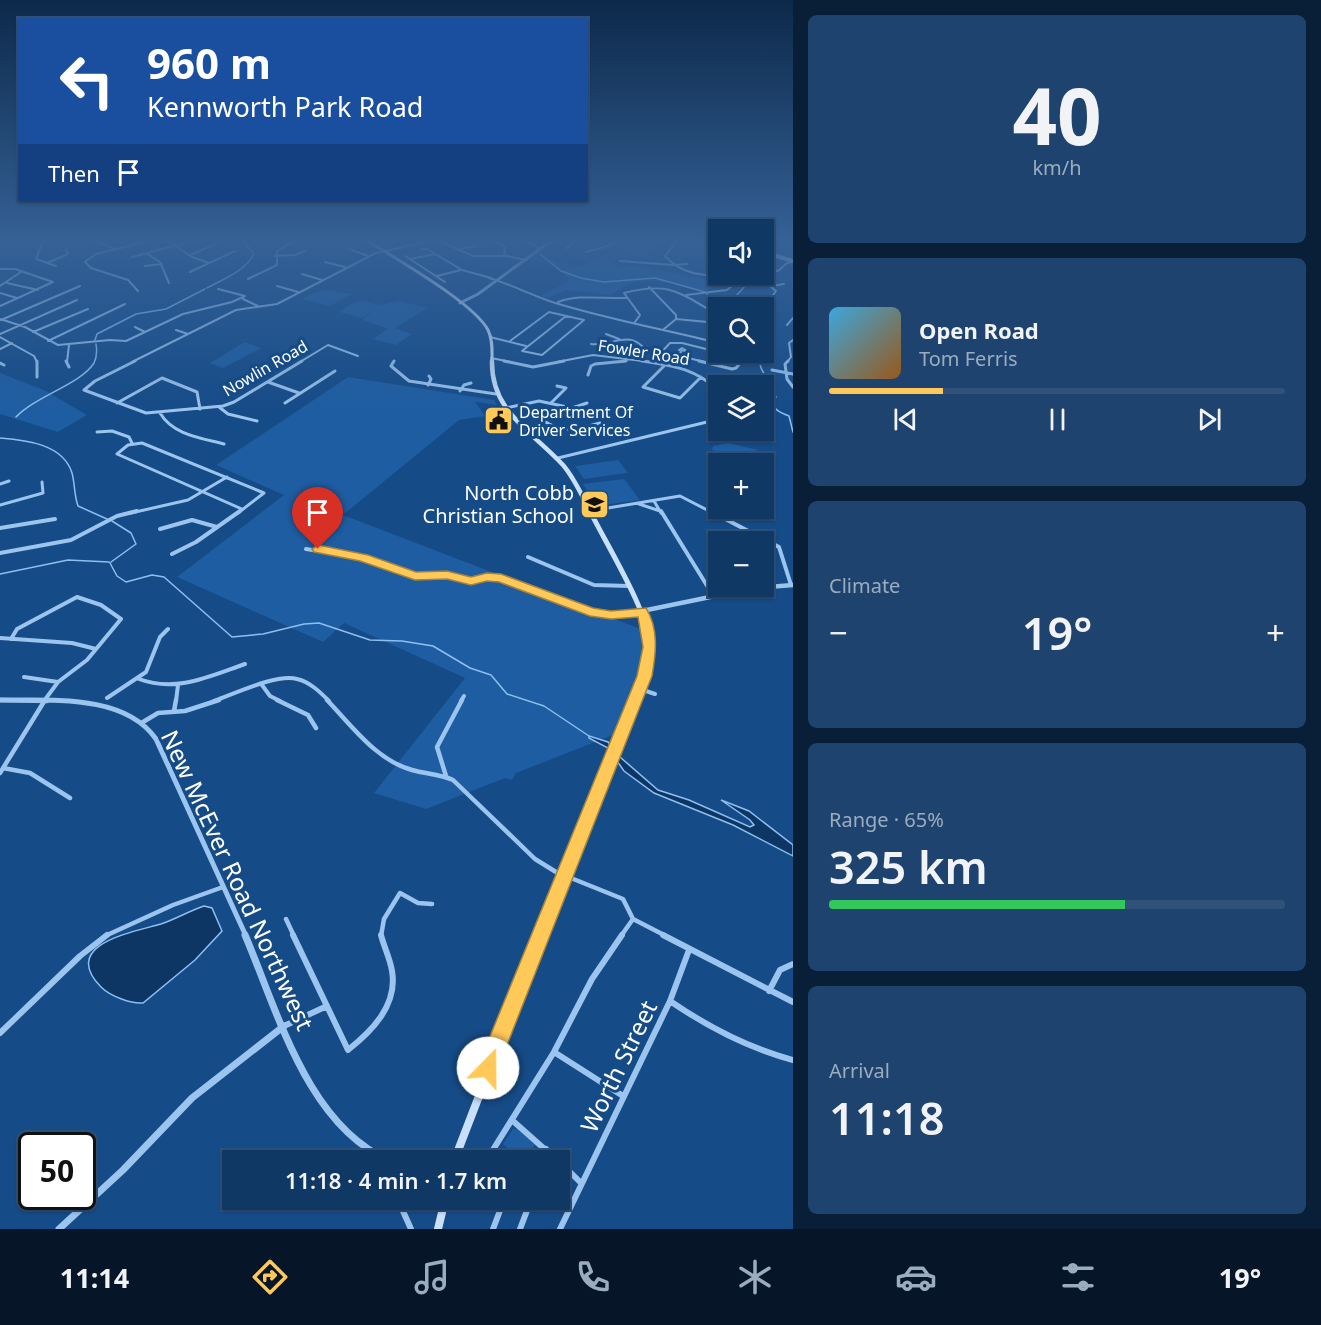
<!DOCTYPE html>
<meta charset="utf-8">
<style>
:root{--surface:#103865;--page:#1e436e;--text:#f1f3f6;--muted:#9cacbf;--line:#305279;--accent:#ffc959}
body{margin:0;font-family:"Noto Sans",sans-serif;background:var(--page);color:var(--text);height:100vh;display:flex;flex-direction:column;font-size:22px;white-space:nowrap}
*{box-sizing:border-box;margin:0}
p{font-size:20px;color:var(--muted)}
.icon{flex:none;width:33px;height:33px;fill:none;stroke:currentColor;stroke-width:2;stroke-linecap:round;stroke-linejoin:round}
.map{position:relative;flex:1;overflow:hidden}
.side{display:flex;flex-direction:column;gap:15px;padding:15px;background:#091f38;width:528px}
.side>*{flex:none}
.hud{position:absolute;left:18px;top:18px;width:570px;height:183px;border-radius:0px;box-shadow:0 2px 4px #0004,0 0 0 2px var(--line);background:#1a4fa0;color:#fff;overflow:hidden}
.buttons{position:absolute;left:708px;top:219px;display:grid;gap:12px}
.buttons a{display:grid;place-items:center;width:66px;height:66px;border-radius:0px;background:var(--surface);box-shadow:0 2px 4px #0004,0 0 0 2px var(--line);font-size:30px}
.speed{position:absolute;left:18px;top:1132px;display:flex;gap:12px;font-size:30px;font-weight:700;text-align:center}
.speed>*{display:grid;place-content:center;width:78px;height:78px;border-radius:50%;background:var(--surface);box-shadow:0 2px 4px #0004,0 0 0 2px var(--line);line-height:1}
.speed .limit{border:3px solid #111;border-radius:9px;background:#fff;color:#111}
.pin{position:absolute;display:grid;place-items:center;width:51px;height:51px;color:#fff;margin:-62px -26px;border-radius:50% 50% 50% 0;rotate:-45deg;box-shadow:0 0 6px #0007}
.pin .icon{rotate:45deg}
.me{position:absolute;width:66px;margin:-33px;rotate:22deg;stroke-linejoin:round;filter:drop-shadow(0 0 4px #0008)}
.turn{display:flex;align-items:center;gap:21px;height:126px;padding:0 30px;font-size:27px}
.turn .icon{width:78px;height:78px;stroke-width:2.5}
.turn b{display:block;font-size:42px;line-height:51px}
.then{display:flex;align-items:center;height:57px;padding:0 30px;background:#0003;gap:12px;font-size:22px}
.big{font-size:45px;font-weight:600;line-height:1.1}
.side .card{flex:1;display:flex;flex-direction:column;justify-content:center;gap:9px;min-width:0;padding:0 21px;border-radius:9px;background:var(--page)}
.side .dial{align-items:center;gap:0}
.dial b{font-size:78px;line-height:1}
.song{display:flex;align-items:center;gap:18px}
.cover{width:72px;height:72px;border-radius:9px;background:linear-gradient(135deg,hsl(200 70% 55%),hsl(30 70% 35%))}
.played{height:6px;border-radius:3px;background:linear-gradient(90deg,var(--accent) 25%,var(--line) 25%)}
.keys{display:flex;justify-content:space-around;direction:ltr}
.heat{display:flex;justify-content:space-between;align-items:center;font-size:33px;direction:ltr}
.charge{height:9px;border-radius:4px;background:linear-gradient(90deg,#34c759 65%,var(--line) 0)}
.trip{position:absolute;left:222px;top:1150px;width:348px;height:60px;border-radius:0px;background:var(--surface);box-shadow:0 2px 4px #0004,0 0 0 2px var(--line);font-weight:600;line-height:60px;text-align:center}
.tabs{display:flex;height:96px;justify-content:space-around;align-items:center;background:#061628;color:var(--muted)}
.tabs .icon{width:42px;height:42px}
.tabs .current{color:var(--accent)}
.tabs b{font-size:27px;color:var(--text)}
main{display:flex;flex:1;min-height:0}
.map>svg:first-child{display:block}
</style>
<main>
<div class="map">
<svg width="793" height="1229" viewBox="0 0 793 1229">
<rect width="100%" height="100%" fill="#154b87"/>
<path fill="#1e5da1" d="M 629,241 L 669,241 L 651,246 L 649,254 L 652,260 C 636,257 619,251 604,257 L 614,265 L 645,267 L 719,282 L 718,287 C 711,289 701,292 694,290 C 667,282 636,272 612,295 L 566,290 L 548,298 L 541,296 C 549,289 563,287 569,279 C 561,268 543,262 530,259 L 539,253 L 556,261 L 579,267 L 604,255 L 621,251 L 630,247 Z
M 325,290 L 352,294 L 330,306 L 302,299 L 313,293 Z
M 362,301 L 379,305 L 400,301 L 427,308 L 395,328 L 412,334 L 396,345 L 373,339 L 388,329 L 362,320 L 370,314 L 372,309 L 369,314 L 362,318 L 340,312 L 351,304 Z
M 245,342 L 261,348 L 223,368 L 210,363 Z
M 0,373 L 46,391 L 87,415 L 58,432 L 0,414 Z
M 348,377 L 494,400 L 497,405 L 475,402 L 485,416 L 459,420 L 343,515 L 646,631 L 651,652 L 637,696 L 618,733 L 516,773 L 512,780 L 505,778 L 426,809 L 374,793 L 465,678 L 344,623 L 323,642 L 177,577 L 284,495 L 216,465 Z
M 728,443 L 758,450 L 743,462 L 712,450 L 713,446 Z
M 618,460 L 628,473 L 584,479 L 575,466 Z
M 624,479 L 640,500 L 610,504 L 592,500 L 583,484 Z
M 513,1129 L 517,1129 L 535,1145 L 521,1161 L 503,1144 Z"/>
<path fill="#0d3664" stroke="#8dbff1" stroke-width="1.5" d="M 589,736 L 608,742 L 620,757 L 658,790 L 689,800 L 750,827 L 754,825 L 750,820 L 721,800 L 749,811 L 793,845 L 793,856 L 733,825 L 654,793 L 624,771 L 608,748 L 589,738 Z
M 204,906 L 212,908 L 222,931 L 195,960 L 143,1003 C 131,1004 110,996 101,987 C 59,944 134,932 161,924 C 176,919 189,911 204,906 Z"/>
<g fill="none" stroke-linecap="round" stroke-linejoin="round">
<path stroke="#8dbff1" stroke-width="1.5" d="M 526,241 L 538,248 L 537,250
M 540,254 L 561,271 L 581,278 L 604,282 L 655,278 L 705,292
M 753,274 L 756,278
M 207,288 C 225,278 244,272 254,254 L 243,241
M 707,294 L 709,298 L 725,307
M 726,307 L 745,286 L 755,280
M 95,340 L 97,334 L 136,314 L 166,309 L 205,289
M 757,352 L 761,368 L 776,397 L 771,400 C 773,410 781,413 789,416 L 793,432
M 16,417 C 36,396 81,384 94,363 C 97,357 97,350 96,344
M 0,438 C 26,440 63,444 72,473 C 75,484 74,495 78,506 L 107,519
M 111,562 L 136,544 L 131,533 L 112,521
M 110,563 L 117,576 L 126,582 L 152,575 L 164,577 L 232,637 L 263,634 L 304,624 L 319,623 L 370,640 L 402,641 L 433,646 L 470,668 L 491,675 L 507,694 L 544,706 L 589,736
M 0,574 L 68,560 L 109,562"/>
<path stroke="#9bc4ee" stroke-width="2" d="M 43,241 L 36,259 L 56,266
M 96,241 L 115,249
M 168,241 L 192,257 L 209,263
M 439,241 L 473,256 L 507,256 L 526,260
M 496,241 L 505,247 L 504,256
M 675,243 L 665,256 C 699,293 743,260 776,291 L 768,302 L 763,304
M 567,248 L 574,241
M 349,249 L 368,256
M 421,249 L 427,249 L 462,270 L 491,278
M 459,249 L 475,246
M 586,252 L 611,245 L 611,241
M 146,253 L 160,262 L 169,283
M 190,255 L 222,241
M 275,256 L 295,255 L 305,251
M 405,256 L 445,282
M 132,257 L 192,241
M 410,259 L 435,254
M 620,261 L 673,265
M 325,262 L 345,267
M 47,263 L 66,255 L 68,253 L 66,249
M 674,265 L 687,264
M 145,266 L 162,264
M 764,268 L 778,271 L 787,263 L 793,262
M 0,269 L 15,269 L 53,282 L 0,306
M 190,272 L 235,251
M 302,274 L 322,280
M 437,276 L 461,270
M 489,278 C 514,285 536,298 562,305 C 613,320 666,330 718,343
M 248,279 L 277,265 L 277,251 L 295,241
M 7,283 L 38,290
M 0,286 L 21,272
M 277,286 L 298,292
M 772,286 L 784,284
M 649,287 L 676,315 L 676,319 L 664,329
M 138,291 L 128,280 L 91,268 L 85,262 L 96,254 L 149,241
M 0,293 L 17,298
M 686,295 L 727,290 L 732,286 L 725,277
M 243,299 L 258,306
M 558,302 C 579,294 603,299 626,298
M 0,319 L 25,327 L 58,345 L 110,340 L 126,341 L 183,314 L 232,302 L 245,296 L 218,289
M 676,319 L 718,323
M 1,320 L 80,286
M 635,322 L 640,315 L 624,293 C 670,281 680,293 718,315
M 787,325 L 793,318
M 135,327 L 145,332
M 176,330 L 188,334
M 33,332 L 88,309
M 0,334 L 77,300
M 606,334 L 619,339
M 0,337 L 34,356 L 37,362
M 490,337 L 526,346
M 48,341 L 125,304
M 510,341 L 549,312 L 584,320 L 542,355 L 522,351 L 566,316
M 591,344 C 609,347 627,331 642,346 L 634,355 L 622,362
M 682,348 L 687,351 L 679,350 Z
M 0,349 L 12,343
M 663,352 L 705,362
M 721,352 L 738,357 L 741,362
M 491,358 L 511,362
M 655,359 L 670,343 L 682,343 L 718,352
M 67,362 L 69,345
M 132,362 L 236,310 L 277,304 L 376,253 L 431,241
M 300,362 L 328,345 L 358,356
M 557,362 L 593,355 L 651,362
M 669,362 L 681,352
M 787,362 L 791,357 L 789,343 L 793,340"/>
<path stroke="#9bc4ee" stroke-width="3" d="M 37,361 L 37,377
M 66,361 L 69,367
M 135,361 L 95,381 L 84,390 L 146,413 L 223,406 L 234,402 L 302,361
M 394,361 L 391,366 L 409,381 L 496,394
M 504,361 L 533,367 L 564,361
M 642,361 C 674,366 694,368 718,390
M 699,361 L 732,369 L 736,368 L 742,361
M 788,361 L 785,364 L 787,379 L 793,387
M 0,363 L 4,365
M 666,365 L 671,361
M 664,366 L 643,387 L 680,398 L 701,377
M 772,370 L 793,374
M 588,375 L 591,366 L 595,364 L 626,361
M 268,382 L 299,393
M 428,385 L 431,379 L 429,376
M 460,391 L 464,385 L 471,383
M 117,403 L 162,378 L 197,392 L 200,409
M 285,403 L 335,371
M 551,403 L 566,388 L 557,386
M 520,405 C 556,428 556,436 600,423
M 219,407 L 228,414 L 257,421
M 506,408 L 539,401 L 572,408 L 587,403
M 160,413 C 173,435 201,438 224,444
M 97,432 L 112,431 L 129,437 L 132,443
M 558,458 L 707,422 L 718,417
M 0,484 L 9,481
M 654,501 L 661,513
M 639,504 L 660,511
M 0,505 L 43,493 L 42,482
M 590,511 L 680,496 L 713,513
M 131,513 L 188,500 L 227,477
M 238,513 L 264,493 L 142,443 L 128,445 L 117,454 L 242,509
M 720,513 L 725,508"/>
<path stroke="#9bc4ee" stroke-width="4" d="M 661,511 L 714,597
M 710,511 L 779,547 L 791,585
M 718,515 L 722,511
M 0,528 L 55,519
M 160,529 L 192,520 L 217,527
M 306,549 L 358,557 L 415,576 L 447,575 L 471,581 L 487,577 L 501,578 L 570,604 L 604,613 L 641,611
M 0,553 L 71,540 L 117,516 L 137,511
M 172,554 L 196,542 L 240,511
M 528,557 L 594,585 L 629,586
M 0,638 L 72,643 L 96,649
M 11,639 L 17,629 L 77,597 L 101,605 L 121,619 L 87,660 L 58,682 L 44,701
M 24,677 L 58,682
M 139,679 C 176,693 210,676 245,664
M 262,685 L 270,696 L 280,701
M 640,689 L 655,694
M 107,698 L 146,672 L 160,637 L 168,629
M 176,701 L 178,685
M 214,701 C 234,694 278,673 297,679 C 310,682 320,692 329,701
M 461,701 L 464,696"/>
<path stroke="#9bc4ee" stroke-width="4.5" d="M 277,700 L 308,715 L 316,728
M 327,700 C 352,726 376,760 412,770 C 426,774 440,774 453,780 L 535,859 L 556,872 L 623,899 L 633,919 L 666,936
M 174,711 L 176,700
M 143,722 L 158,713 L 185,711 L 219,700
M 3,768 L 30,773 L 70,798
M 0,773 L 45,700
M 446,776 L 437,747 L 462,700
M 286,919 L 294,936
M 105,936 L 173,905 L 223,887
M 381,936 L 384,919 L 400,893 L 418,903 L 432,904
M 621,936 L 633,919"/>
<path stroke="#9bc4ee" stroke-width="6" d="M 293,935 L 348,1050 C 372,1031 398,1005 392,971 C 390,958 384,947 381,935
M 663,935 L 793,1002
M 769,991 L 780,970 L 793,964
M 670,1001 C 708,1027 748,1048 793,1060
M 284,1026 L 327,1006
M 0,1033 L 80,956 L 107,935
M 554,1052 L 623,1096
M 513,1121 L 558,1161
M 486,1161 L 554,1052 L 592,979 L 622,935
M 537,1161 L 546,1149
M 560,1162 L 581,1183
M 398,1200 L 411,1229
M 493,1229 L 504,1200
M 520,1229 L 531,1200
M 560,1229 L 670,1001 L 689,950"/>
<path stroke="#9bc4ee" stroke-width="3" d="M 460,303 L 478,294 L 551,241"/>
<path stroke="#9bc4ee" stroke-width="4.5" d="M 642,611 L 754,588 L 793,585
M 0,700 L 47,701"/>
<path stroke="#9bc4ee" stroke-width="5" d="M 0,700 C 49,701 124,693 156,739 L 246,936"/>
<path stroke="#9bc4ee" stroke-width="7" d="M 245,935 C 278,1012 307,1125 390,1161
M 59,1229 L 123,1170 L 192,1098 L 284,1026"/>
<path stroke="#c9e0fa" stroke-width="3" d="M 368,241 C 396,259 474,303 488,330 C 493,340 492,352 492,362"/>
<path stroke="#c9e0fa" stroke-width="4.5" d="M 492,361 C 491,412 532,431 563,465 C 575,479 582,496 591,513"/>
<path stroke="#c9e0fa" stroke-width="5" d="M 590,511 C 606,544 650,614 650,647 C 650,666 642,684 635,701"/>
<path stroke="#c9e0fa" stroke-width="7" d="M 541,936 L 636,700"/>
<path stroke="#c9e0fa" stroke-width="8" d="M 454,1161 L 541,935
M 438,1229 L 445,1200"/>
<path stroke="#e3efff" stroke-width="4" d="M 764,252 L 793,261"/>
</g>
<linearGradient id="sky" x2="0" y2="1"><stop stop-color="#0c294a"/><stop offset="0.58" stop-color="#356196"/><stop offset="1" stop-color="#356196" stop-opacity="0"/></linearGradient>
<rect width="793" height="413" fill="url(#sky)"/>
<path fill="#ffc959" stroke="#a6833a" stroke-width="1.5" d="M 318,545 L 368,555 L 416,572 L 447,571 L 471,577 L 487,573 L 501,574 L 593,608 L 611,611 L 646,608 C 659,629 656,653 652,676 L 498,1068 L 495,1075 L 488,1078 L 480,1075 L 477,1068 L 637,676 L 643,647 L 638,617 L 611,619 L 590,616 L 499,582 L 487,581 L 471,585 L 447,579 L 415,580 L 360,561 L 314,552 L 312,549 Z"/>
<defs>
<symbol id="civic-square" viewBox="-11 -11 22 22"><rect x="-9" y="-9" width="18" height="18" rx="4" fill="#ffc959" stroke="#154b87"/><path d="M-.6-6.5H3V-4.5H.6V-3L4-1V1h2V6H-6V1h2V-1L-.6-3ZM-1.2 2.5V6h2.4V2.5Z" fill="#111"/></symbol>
<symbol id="school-square" viewBox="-11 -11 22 22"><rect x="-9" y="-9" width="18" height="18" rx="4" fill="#ffc959" stroke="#154b87"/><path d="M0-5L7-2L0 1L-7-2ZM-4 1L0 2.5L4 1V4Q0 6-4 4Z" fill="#111"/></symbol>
</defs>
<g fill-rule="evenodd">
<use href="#civic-square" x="482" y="404" width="33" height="33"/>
<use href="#school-square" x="578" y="488" width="33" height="33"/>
</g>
<g text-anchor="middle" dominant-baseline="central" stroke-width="6" stroke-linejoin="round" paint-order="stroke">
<g font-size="16" fill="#fff" stroke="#154b87">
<text transform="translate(644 352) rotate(9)">Fowler Road</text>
<text transform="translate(265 368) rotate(-30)">Nowlin Road</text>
</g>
<g font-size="16" fill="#fff" stroke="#154b87" text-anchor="start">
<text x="519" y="412">Department Of<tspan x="519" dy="18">Driver Services</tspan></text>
</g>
<g font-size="20" fill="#fff" stroke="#154b87" text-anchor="end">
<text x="574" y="492">North Cobb<tspan x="574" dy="23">Christian School</tspan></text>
</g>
<g font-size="24" fill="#fff" stroke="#154b87">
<text transform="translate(238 880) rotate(65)">New McEver Road Northwest</text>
<text transform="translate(618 1066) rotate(-64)">Worth Street</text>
</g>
</g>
</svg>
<div class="buttons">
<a><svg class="icon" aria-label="sound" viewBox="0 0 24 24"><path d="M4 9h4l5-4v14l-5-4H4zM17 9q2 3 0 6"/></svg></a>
<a><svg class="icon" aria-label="search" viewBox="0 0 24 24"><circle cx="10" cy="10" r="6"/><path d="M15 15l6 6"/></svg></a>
<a><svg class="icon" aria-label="layers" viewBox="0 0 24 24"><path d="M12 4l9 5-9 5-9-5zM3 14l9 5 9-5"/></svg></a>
<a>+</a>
<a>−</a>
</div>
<div class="speed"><div class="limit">50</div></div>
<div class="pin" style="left:318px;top:549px;background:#d93025"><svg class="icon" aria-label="arrive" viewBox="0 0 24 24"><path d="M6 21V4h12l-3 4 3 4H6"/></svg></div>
<svg class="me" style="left:488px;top:1068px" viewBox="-20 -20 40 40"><circle r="19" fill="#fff"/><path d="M0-13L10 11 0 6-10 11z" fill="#ffc959"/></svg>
<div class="trip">11:18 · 4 min · 1.7 km</div>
<div class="hud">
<div class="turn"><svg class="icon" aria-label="left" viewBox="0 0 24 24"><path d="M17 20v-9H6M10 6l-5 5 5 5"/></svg><div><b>960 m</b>Kennworth Park Road</div></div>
<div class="then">Then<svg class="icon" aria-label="arrive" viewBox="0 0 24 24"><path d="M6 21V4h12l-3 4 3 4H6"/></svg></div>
</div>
</div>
<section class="side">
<div class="card dial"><b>40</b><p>km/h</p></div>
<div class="card">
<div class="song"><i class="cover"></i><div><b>Open Road</b><p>Tom Ferris</p></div></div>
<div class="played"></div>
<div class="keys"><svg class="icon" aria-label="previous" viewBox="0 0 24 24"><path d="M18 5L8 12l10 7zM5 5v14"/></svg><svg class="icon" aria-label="pause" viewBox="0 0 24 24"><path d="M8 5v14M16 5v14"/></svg><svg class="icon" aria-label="next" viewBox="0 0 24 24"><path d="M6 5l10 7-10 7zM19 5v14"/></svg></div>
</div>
<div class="card"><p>Climate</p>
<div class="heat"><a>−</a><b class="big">19°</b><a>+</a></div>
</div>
<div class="card"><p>Range · 65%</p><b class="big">325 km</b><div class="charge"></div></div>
<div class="card"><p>Arrival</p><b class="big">11:18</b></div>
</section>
</main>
<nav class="tabs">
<b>11:14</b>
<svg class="icon current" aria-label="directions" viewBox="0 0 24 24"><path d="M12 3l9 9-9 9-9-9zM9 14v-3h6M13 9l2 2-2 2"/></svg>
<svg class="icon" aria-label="music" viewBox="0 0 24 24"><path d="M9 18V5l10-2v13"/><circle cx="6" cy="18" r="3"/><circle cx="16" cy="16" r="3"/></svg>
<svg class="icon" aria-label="phone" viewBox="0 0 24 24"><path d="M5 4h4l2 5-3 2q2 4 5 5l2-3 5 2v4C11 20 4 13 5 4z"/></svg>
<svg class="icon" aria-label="climate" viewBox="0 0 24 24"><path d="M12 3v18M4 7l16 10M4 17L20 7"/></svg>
<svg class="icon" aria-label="car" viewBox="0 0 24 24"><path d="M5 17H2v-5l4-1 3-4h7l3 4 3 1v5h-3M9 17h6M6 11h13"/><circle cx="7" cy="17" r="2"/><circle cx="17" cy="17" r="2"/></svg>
<svg class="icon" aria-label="filters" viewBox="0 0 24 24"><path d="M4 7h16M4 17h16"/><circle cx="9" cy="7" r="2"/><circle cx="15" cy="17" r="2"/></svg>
<b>19°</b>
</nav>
